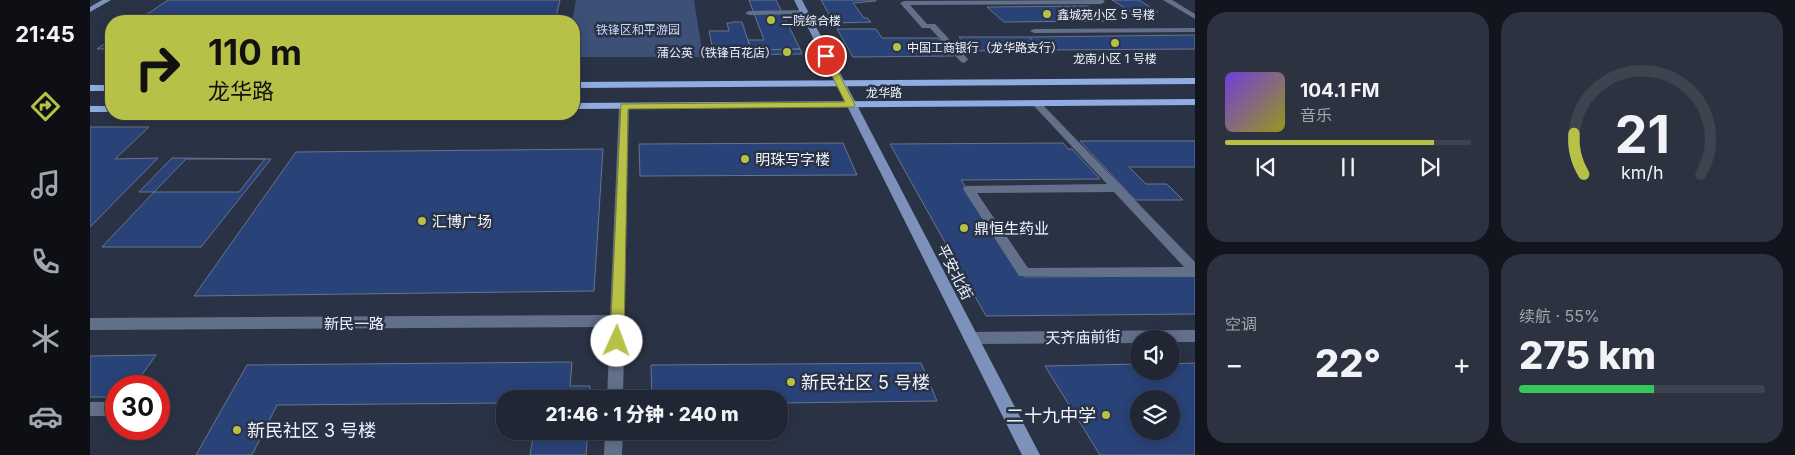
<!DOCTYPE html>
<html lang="zh">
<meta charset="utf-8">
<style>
:root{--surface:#202634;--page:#2d3240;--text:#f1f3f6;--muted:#a2a5ac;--line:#3d434f;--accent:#b8c147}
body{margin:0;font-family:Inter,"Noto Sans SC",sans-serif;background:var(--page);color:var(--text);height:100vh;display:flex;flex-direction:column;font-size:19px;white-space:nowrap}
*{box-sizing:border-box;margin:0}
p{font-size:16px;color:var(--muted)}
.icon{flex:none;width:28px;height:28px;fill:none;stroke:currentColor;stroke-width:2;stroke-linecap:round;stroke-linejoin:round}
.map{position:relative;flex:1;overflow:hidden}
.panel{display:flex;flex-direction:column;gap:12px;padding:12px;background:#12151d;width:600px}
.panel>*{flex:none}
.top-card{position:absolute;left:15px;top:15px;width:475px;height:105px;border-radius:20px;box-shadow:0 2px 12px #0003,0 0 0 1px var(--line);background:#b8c147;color:#111;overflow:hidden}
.controls{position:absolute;left:1040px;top:330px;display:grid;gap:10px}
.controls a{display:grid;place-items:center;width:50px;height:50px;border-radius:50%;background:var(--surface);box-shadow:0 2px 12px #0003,0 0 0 1px var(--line);font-size:25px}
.speed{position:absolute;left:15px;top:375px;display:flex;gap:10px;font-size:25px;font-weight:700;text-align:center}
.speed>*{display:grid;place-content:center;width:65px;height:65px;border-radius:50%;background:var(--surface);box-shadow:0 2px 12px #0003,0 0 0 1px var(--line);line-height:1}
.speed .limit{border:8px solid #d22;background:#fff;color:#111}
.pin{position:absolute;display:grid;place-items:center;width:42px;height:42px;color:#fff;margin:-21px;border:2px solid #fff;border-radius:50%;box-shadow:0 1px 5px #0007}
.me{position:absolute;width:55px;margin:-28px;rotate:2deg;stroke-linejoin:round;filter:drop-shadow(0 0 4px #0008)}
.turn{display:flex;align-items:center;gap:18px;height:105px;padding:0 20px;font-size:22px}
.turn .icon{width:65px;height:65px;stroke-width:2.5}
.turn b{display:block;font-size:35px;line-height:42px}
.big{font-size:38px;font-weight:800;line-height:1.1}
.panel .tile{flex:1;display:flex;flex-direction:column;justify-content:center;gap:8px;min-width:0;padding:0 18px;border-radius:20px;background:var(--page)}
.panel .dial{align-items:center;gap:0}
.dial svg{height:130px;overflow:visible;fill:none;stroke:var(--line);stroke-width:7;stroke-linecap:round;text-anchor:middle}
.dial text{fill:var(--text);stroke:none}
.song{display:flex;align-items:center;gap:15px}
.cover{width:60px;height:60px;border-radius:8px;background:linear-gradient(135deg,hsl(260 70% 55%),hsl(60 70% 35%))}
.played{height:5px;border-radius:2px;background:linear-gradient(90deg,var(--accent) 85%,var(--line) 85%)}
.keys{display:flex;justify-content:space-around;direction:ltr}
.heat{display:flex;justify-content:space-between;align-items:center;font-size:28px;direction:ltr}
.charge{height:8px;border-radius:4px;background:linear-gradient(90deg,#34c759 55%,var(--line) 0)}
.panel .tiles{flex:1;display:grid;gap:12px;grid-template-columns:repeat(2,1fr)}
.trip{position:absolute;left:406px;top:390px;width:292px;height:50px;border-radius:20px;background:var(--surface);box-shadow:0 2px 12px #0003,0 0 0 1px var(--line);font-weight:800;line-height:50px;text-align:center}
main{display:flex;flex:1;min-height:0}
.tab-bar{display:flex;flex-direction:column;width:90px;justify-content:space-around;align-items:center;background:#0d0f15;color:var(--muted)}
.tab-bar .icon{width:35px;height:35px}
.tab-bar .on{color:var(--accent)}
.tab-bar b{font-size:22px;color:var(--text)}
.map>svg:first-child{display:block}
</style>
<main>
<nav class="tab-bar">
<b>21:45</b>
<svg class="icon on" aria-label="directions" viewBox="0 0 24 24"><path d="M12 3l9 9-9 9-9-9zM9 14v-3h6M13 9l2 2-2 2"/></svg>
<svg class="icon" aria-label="music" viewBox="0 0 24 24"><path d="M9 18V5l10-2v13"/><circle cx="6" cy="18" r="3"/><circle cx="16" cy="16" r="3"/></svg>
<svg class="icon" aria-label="phone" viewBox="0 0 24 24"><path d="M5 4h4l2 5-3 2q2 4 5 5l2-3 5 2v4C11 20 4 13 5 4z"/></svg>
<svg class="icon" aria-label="climate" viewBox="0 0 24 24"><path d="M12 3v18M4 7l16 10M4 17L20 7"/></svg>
<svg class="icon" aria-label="car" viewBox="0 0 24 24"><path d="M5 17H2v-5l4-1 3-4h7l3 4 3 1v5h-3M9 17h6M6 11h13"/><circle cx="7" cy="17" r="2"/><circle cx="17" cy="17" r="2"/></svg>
</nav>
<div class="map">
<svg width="1105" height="455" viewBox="0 0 1105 455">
<rect width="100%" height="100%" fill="#2a3345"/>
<path fill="#3c5078" d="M 486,0 L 604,0 L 613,57 L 484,57 L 484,21 L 482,21 Z"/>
<path fill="#294278" stroke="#697489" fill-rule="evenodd" d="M 78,0 L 470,0 L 465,21 L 47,21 Z
M 659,0 L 686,0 L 710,49 L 661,50 L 658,40 L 674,40 Z
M 731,0 L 786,0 L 786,1 L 763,3 L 774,18 L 777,18 L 781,22 L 744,23 Z
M 1022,0 L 1049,0 L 1068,12 L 1041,12 Z
M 998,6 L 1019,21 L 914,22 L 897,7 Z
M 642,22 L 652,22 L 661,50 L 710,49 L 712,54 L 624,55 L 619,31 L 639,31 L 637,23 L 642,23 Z
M 747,29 L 786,29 L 792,38 L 848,38 L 864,56 L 763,57 Z
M 1105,35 L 1105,49 L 954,50 L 939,37 Z
M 869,37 L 939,37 L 954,50 L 881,51 Z
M 21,39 L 21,49 L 7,49 Z
M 0,127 L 59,127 L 25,159 L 68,158 L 0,227 Z
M 990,141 L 1105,141 L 1105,167 L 1039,167 L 1056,184 L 1077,184 L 1093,200 L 1045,200 Z
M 753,143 L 767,175 L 550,176 L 549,144 Z
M 973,143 L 978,149 L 982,149 L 1010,179 L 871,180 L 935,277 L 1105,276 L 1105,314 L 896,316 L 800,144 Z
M 513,149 L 504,291 L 104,296 L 206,152 Z
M 82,158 L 181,159 L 111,247 L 12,247 L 64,192 L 49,192 Z
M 96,159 L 175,159 L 149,192 L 64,192 Z
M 66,355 L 44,386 L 26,386 L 26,397 L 0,397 L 0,356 Z
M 482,362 L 480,386 L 500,386 L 500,399 L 415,399 L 415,403 L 187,405 L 162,455 L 106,455 L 157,365 Z
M 831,363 L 847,401 L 690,403 L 690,399 L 562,399 L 561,365 Z
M 1105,363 L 1105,455 L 1010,455 L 955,366 L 1049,364 L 1049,371 L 1081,371 L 1081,364 ZM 1049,399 L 1081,399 L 1081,431 L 1049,431 Z
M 444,431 L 498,431 L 496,455 L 440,455 Z"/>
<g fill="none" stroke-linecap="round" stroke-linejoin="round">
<path fill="#63708a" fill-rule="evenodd" d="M 947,101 L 950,102 L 1105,262 L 1105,277 L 929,276 L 873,189 L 875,186 L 1017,184 L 944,106 L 942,104 ZM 1024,192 L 1094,267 L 938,268 L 887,193 Z"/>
<path fill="#63708a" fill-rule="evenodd" d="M 1013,0 L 1015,2 L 1011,4 L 820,5 L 837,24 L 845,24 L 877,58 L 878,60 L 874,63 L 871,62 L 840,28 L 832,28 L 810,3 L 814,1 Z
M 1073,0 L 1082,0 L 1105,14 L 1105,19 Z
M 714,10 L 718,12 L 717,14 L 659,15 L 655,13 L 659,11 Z
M 1105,28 L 1105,32 L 944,33 L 940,31 L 944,29 Z
M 534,103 L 539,106 L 533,399 L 517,399 L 520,327 L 0,330 L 0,318 L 520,315 L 529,106 Z
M 1105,330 L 1105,342 L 1081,342 L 1081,339 L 1049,339 L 1049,343 L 881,344 L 876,342 L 873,338 L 876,334 L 881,332 Z
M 0,402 L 20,402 L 26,404 L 26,414 L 20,416 L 0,416 Z
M 515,431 L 533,431 L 532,455 L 514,455 Z"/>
<path fill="#7d92bb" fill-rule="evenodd" d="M 12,0 L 21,0 L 0,12 L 0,7 Z
M 704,0 L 712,0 L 950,455 L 932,455 Z"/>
<path fill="#91ace1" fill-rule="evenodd" d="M 1105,78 L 1105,84 L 484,88 L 484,82 Z
M 0,85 L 21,85 L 21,91 L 0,91 Z
M 1105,99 L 1105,105 L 484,109 L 484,103 Z
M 0,106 L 21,106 L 21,112 L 0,112 Z"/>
</g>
<path fill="#b8c147" stroke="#787d2e" d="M 736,53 L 740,56 L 765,105 L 764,107 L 538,109 L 534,341 L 532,345 L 527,346 L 522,345 L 520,341 L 531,104 L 755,102 L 732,56 Z"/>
<g fill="#b8c147" stroke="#2a3345" stroke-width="2">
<circle cx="957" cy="14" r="5"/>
<circle cx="681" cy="20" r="5"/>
<circle cx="1025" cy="43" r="5"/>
<circle cx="807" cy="47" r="5"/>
<circle cx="697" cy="52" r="5"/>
<circle cx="655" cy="159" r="5"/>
<circle cx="332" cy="221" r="5"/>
<circle cx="874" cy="228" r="5"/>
<circle cx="701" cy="382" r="5"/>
<circle cx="1016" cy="415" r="5"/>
<circle cx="147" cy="430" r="5"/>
</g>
<g text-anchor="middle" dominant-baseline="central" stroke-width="5" stroke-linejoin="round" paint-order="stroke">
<g font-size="12" fill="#eff4fe" stroke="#2a3345" text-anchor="start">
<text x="967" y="14">鑫城苑小区 5 号楼</text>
<text x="691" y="20">二院综合楼</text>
<text x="817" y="47">中国工商银行（龙华路支行）</text>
<text x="687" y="52" text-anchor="end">蒲公英（铁锋百花店）</text>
<text x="1025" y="58" text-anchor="middle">龙南小区 1 号楼</text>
</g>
<g font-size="12" fill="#c5d7f9" stroke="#2a3345">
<text x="548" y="29">铁锋区和平游园</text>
</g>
<g font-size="12" fill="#eff4fe" stroke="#2a3345">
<text x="794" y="92">龙华路</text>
</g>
<g font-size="15" fill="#eff4fe" stroke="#2a3345" text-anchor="start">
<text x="665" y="159">明珠写字楼</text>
<text x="342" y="221">汇博广场</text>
<text x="884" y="228">鼎恒生药业</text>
</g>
<g font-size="15" fill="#eff4fe" stroke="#2a3345">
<text transform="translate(865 272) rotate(63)">平安北街</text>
<text x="264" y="323">新民一路</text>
<text transform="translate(993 337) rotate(-1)">天齐庙前街</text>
</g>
<g font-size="18" fill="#eff4fe" stroke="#2a3345" text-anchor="start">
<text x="711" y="382">新民社区 5 号楼</text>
<text x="1006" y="415" text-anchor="end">二十九中学</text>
<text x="157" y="430">新民社区 3 号楼</text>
</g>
</g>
</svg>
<div class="controls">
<a><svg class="icon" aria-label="sound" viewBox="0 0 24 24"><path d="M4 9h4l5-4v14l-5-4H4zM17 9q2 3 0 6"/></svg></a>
<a><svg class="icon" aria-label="layers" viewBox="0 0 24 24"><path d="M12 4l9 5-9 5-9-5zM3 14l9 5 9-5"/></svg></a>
</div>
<div class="speed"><div class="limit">30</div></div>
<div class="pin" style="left:736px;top:56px;background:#d93025"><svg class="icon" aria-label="arrive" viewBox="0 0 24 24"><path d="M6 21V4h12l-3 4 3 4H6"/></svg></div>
<svg class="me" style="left:527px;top:341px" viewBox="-20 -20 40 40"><circle r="19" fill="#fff"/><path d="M0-13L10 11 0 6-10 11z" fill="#b8c147"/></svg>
<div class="trip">21:46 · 1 分钟 · 240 m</div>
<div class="top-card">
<div class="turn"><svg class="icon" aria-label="right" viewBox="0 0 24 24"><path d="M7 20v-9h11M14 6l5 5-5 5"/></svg><div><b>110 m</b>龙华路</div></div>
</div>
</div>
<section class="panel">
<div class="tiles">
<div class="tile">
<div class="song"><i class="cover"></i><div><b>104.1 FM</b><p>音乐</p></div></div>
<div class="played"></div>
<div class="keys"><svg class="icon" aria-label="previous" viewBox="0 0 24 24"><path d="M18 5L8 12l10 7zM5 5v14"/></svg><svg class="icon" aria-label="pause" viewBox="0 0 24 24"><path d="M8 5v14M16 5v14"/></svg><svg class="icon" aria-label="next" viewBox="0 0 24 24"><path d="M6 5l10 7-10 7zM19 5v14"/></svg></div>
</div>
<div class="tile dial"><svg viewBox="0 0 100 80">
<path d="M14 69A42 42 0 1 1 86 69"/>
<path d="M14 69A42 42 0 0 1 8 44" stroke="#b8c147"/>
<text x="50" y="56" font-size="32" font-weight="700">21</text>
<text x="50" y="72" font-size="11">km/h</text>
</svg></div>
<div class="tile"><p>空调</p>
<div class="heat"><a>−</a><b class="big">22°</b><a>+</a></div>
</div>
<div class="tile"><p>续航 · 55%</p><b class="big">275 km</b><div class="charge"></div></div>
</div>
</section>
</main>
